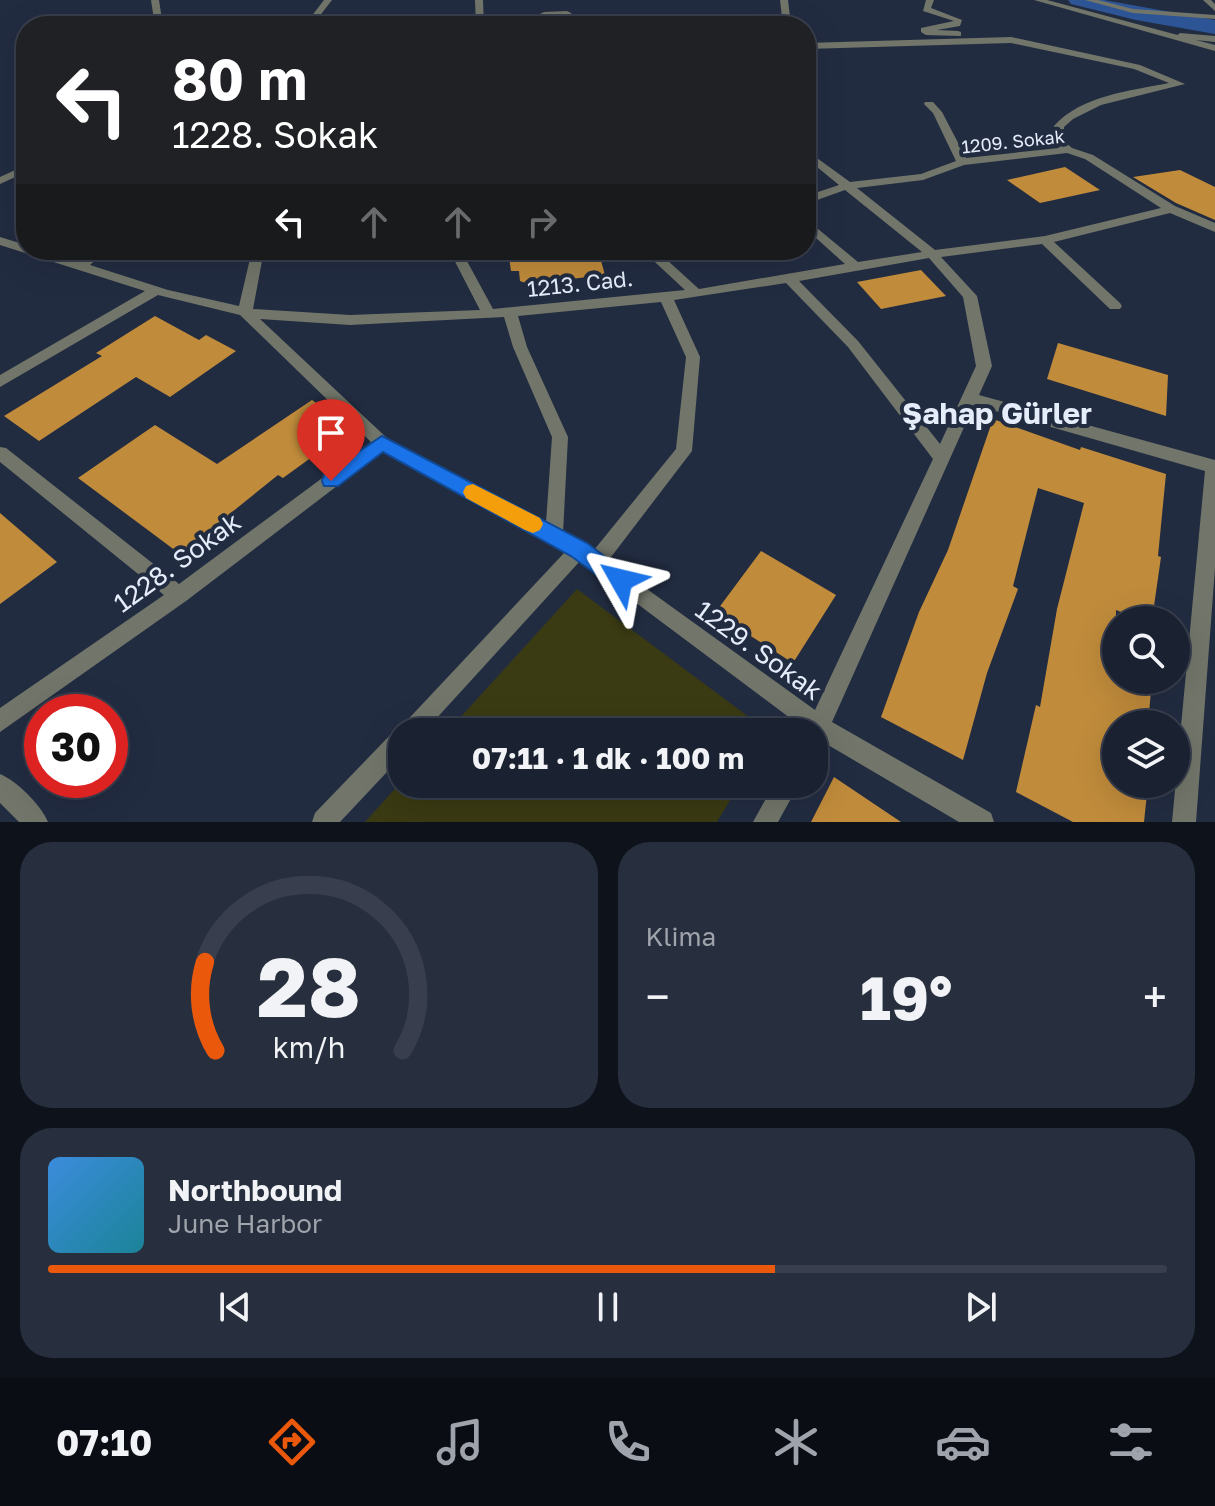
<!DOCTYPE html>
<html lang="tr">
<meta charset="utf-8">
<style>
:root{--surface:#1a2131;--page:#272e3d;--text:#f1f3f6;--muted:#9fa3ab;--line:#383e4d;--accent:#ea580c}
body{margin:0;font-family:"Golos Text",sans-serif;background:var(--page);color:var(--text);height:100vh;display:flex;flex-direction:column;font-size:30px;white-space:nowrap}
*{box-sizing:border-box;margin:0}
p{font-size:26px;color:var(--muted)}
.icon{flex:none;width:44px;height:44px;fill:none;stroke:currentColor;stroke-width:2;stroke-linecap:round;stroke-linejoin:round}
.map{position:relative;height:822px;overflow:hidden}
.details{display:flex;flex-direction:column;gap:20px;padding:20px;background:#0e121b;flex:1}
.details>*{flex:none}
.banner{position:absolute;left:16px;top:16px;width:800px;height:244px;border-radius:32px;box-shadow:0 8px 32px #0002,0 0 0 2px var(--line);background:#202124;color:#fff;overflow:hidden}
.tools{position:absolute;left:1102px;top:606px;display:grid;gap:16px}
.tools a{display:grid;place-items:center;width:88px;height:88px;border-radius:50%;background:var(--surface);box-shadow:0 8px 32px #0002,0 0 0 2px var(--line);font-size:40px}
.speed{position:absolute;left:24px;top:694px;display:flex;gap:16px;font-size:40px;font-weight:700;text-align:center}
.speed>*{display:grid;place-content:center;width:104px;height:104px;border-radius:50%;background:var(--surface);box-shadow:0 8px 32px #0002,0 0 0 2px var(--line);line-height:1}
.speed .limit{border:12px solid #d22;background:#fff;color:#111}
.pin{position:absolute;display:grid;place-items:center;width:68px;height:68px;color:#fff;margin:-82px -34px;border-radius:50% 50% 50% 0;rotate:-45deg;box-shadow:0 0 8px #0007}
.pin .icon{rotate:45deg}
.me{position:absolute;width:88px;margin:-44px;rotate:307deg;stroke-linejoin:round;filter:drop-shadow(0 0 6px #0008)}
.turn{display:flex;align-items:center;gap:28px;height:168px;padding:0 24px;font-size:36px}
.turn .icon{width:104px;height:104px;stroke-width:2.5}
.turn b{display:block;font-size:56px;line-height:68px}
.lanes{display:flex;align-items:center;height:76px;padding:0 24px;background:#0003;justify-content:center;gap:40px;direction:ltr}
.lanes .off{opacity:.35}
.big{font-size:60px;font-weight:700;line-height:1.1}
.details .card{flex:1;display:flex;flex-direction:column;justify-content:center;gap:12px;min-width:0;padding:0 28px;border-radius:32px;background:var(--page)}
.details .dial{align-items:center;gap:0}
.dial svg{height:208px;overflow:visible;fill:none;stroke:var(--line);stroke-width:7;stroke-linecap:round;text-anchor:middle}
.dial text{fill:var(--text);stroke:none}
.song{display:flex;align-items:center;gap:24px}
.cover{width:96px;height:96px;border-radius:12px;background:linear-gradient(135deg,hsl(210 70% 55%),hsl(190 70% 35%))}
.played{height:8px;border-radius:4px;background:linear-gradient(90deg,var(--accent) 65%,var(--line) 65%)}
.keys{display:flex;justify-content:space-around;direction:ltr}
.heat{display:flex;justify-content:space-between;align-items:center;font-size:44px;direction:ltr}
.details .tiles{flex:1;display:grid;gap:20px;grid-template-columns:1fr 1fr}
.card:last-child{grid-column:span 2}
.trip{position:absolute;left:388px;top:718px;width:440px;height:80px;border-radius:32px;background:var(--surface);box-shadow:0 8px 32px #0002,0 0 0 2px var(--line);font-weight:700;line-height:80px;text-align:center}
.tab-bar{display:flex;height:128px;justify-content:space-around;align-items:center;background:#0a0d14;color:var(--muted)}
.tab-bar .icon{width:56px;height:56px}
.tab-bar .on{color:var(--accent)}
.tab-bar b{font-size:36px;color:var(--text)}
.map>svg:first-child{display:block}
</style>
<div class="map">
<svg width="1215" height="822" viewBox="0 0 1215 822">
<rect width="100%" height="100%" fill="#222c41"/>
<path fill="#3a3b13" d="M 577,589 L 769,732 L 447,732 Z
M 402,781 L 402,784 L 740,784 L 717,822 L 365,822 Z"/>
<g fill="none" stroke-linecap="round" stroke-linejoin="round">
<path fill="#2d5495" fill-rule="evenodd" d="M 1068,0 L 1104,0 L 1215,20 L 1215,34 L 1136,20 L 1071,4 Z"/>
</g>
<path fill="#c08b3b" d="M 1065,167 L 1100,190 L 1040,203 L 1007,180 Z
M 1180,170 L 1215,187 L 1215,220 L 1176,203 L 1133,177 Z
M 508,250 L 598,250 L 605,275 L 528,284 L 520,281 L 519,271 L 511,271 Z
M 921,270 L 946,296 L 881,309 L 857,282 Z
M 155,316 L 199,340 L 206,335 L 236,351 L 170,397 L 136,377 L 39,441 L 4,416 L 102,356 L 96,353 Z
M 1058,343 L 1168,375 L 1166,416 L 1047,379 Z
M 312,400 L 352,428 L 283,478 L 278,475 L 180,554 L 78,478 L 155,425 L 217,464 Z
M 993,419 L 1080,450 L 1081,447 L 1166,474 L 1158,556 L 1161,557 L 1152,620 L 1140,620 L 1116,610 L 1116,680 L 1152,680 L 1148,724 L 1116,724 L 1116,784 L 1148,784 L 1144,822 L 1073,822 L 1016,792 L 1036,705 L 1040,707 L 1057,609 L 1084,503 L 1038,488 L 1013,586 L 1018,589 L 987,673 L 963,760 L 881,717 L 919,612 L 948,550 Z
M 0,513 L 57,562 L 0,604 Z
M 761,551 L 836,595 L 793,663 L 715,613 Z
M 834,777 L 901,822 L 811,822 Z"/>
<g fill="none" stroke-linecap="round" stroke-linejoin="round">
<path fill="#72766a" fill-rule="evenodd" d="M 151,0 L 159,0 L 163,26 L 155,26 Z
M 324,0 L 332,0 L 312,26 L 304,26 Z
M 475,0 L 483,0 L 484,26 L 476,26 Z
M 780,0 L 788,0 L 791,26 L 783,26 Z
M 926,0 L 934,0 L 931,8 L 962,20 L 960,26 L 937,30 L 958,31 L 961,32 L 961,36 L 926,35 L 921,32 L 921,28 L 954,21 L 923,11 Z
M 1085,0 L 1098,0 L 1133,9 L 1215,15 L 1215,19 L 1133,13 Z
M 1203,0 L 1211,0 L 1215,4 L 1215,11 Z
M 567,11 L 571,13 L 576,26 L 568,26 L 564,16 C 546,16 532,26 515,26 L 544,12 Z
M 1180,33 L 1215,36 L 1215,42 L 1177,38 L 1176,36 Z
M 1011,37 L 1140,65 L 1185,84 L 1101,105 L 1073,119 L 1064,127 L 1065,142 L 1072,148 L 1093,155 L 1175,206 L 1215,223 L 1215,232 L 1170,213 L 1054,242 L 1120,303 L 1122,306 L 1120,309 L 1110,309 L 1042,244 L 941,257 L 977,296 L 992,366 L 979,395 L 1215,460 L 1215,568 L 1196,822 L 1172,822 L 1205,471 L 974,405 L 832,722 L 991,813 L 994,822 L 959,822 L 823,742 L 814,748 L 814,732 L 805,732 L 806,730 L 580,561 L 424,732 L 402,732 L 402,756 L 340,822 L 312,822 L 315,813 L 394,731 L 399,729 L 565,552 L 383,451 L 186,601 L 0,732 L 0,708 L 164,595 L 0,462 L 0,447 L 6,448 L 179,584 L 371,442 L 240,315 L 158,295 L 0,387 L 0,375 L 145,291 L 0,245 L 0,237 L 26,245 L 26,250 L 42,250 L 78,262 L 92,250 L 106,250 L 90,265 L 168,290 L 239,306 L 252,250 L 264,250 L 253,309 L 350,315 L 480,310 L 449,250 L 461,250 L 493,309 L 685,290 L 642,250 L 656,250 L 699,289 L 845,264 L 806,229 L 806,219 L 858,262 L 922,252 L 845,190 L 806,204 L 806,196 L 839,185 L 806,158 L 806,150 L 850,182 L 921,174 L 956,161 L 933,113 L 924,104 L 925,102 L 933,102 L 942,112 L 966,158 L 1059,148 L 1055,143 L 1054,126 C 1082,95 1130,91 1169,83 L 1134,69 L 1011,43 L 806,49 L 806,43 ZM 1067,153 L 1085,159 L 1161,208 L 1045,236 L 935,250 L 857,188 L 923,180 L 964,165 ZM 929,258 L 963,297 L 976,366 L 940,444 L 858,341 L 799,281 ZM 786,283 L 848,347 L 933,459 L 815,710 L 608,561 L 692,451 L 700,357 L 674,300 ZM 661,302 L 686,357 L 676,449 L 594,550 L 563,533 L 568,437 L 527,347 L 518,316 ZM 504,317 L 513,347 L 552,437 L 546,523 L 388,439 L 260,319 L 350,325 Z
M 26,165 L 26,172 L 0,184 L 0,177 Z
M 0,774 C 17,781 41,805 48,822 L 19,822 L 0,803 Z
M 774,784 L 799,784 L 778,822 L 753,822 Z"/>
<path fill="#72766a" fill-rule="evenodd" d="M 1034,0 L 1047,0 L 1215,45 L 1215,51 Z"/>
</g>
<path fill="#1a73e8" stroke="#114b97" stroke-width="2" d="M 382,436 L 587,543 L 628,574 L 632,580 L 628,587 L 621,590 L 613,587 L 571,556 L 383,452 L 338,486 L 324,486 L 322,481 L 324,475 Z"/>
<path fill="#f59e0b" d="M 473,484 L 540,518 L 543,524 L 540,530 L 533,533 L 525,530 L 466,498 L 463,492 L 466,486 Z"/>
<g text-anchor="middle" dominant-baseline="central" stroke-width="8" stroke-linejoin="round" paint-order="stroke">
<g font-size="18" fill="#e5ecfa" stroke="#222c41">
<text transform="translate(1013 141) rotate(-6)">1209. Sokak</text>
</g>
<g font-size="22" fill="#e5ecfa" stroke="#222c41">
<text transform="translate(580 283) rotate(-6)">1213. Cad.</text>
</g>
<g font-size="26" fill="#e5ecfa" stroke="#222c41">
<text transform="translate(177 562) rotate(-36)">1228. Sokak</text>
<text transform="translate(759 650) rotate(36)">1229. Sokak</text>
</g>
<g font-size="30" font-weight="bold" fill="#e5ecfa" stroke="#222c41">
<text x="997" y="413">Şahap Gürler</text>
</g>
</g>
</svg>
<div class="tools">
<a><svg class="icon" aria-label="search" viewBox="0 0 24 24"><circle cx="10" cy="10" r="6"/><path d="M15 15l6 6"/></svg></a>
<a><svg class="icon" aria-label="layers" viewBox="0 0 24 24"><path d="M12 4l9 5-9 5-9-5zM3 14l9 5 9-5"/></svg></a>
</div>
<div class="speed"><div class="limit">30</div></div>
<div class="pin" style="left:331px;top:481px;background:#d93025"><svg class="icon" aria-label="arrive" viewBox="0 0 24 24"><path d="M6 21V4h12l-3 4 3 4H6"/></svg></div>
<svg class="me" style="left:621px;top:580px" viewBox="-20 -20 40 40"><path d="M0-17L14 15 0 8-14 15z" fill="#1a73e8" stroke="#fff" stroke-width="4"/></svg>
<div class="trip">07:11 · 1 dk · 100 m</div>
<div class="banner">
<div class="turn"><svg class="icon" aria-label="left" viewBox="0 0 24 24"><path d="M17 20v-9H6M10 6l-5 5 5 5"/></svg><div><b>80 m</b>1228. Sokak</div></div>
<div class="lanes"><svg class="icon" aria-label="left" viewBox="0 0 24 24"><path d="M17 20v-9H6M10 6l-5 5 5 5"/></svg><svg class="icon off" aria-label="ahead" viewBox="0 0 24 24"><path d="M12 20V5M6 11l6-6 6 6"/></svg><svg class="icon off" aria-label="ahead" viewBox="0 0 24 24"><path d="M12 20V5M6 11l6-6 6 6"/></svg><svg class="icon off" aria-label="right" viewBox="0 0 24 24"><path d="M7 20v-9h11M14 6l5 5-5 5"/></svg></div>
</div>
</div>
<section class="details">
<div class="tiles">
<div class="card dial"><svg viewBox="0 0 100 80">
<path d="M14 69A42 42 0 1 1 86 69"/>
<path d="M14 69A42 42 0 0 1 10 35" stroke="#ea580c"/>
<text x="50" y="56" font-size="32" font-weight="700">28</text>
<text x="50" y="72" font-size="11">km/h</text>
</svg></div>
<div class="card"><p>Klima</p>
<div class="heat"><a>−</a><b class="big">19°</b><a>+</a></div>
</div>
<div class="card">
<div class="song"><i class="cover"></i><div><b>Northbound</b><p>June Harbor</p></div></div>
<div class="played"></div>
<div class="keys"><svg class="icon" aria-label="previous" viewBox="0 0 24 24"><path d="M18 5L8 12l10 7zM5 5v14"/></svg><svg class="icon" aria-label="pause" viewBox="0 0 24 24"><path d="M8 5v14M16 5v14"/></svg><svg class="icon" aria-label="next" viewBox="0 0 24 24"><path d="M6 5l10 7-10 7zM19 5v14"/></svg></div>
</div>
</div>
</section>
<nav class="tab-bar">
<b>07:10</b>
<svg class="icon on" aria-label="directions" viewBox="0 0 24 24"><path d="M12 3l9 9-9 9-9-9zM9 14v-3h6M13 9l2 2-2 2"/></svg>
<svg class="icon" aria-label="music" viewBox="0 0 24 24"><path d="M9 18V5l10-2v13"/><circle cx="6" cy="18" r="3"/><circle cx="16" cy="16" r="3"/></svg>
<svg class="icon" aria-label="phone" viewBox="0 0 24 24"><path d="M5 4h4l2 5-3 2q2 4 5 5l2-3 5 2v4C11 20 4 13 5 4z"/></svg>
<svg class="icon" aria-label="climate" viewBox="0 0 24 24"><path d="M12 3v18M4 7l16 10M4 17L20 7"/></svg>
<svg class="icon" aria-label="car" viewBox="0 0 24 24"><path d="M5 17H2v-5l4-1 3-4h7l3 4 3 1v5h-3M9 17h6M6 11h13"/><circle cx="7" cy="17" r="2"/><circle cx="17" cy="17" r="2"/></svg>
<svg class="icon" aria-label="filters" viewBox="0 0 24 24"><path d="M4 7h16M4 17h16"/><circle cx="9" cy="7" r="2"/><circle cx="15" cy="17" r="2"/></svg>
</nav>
